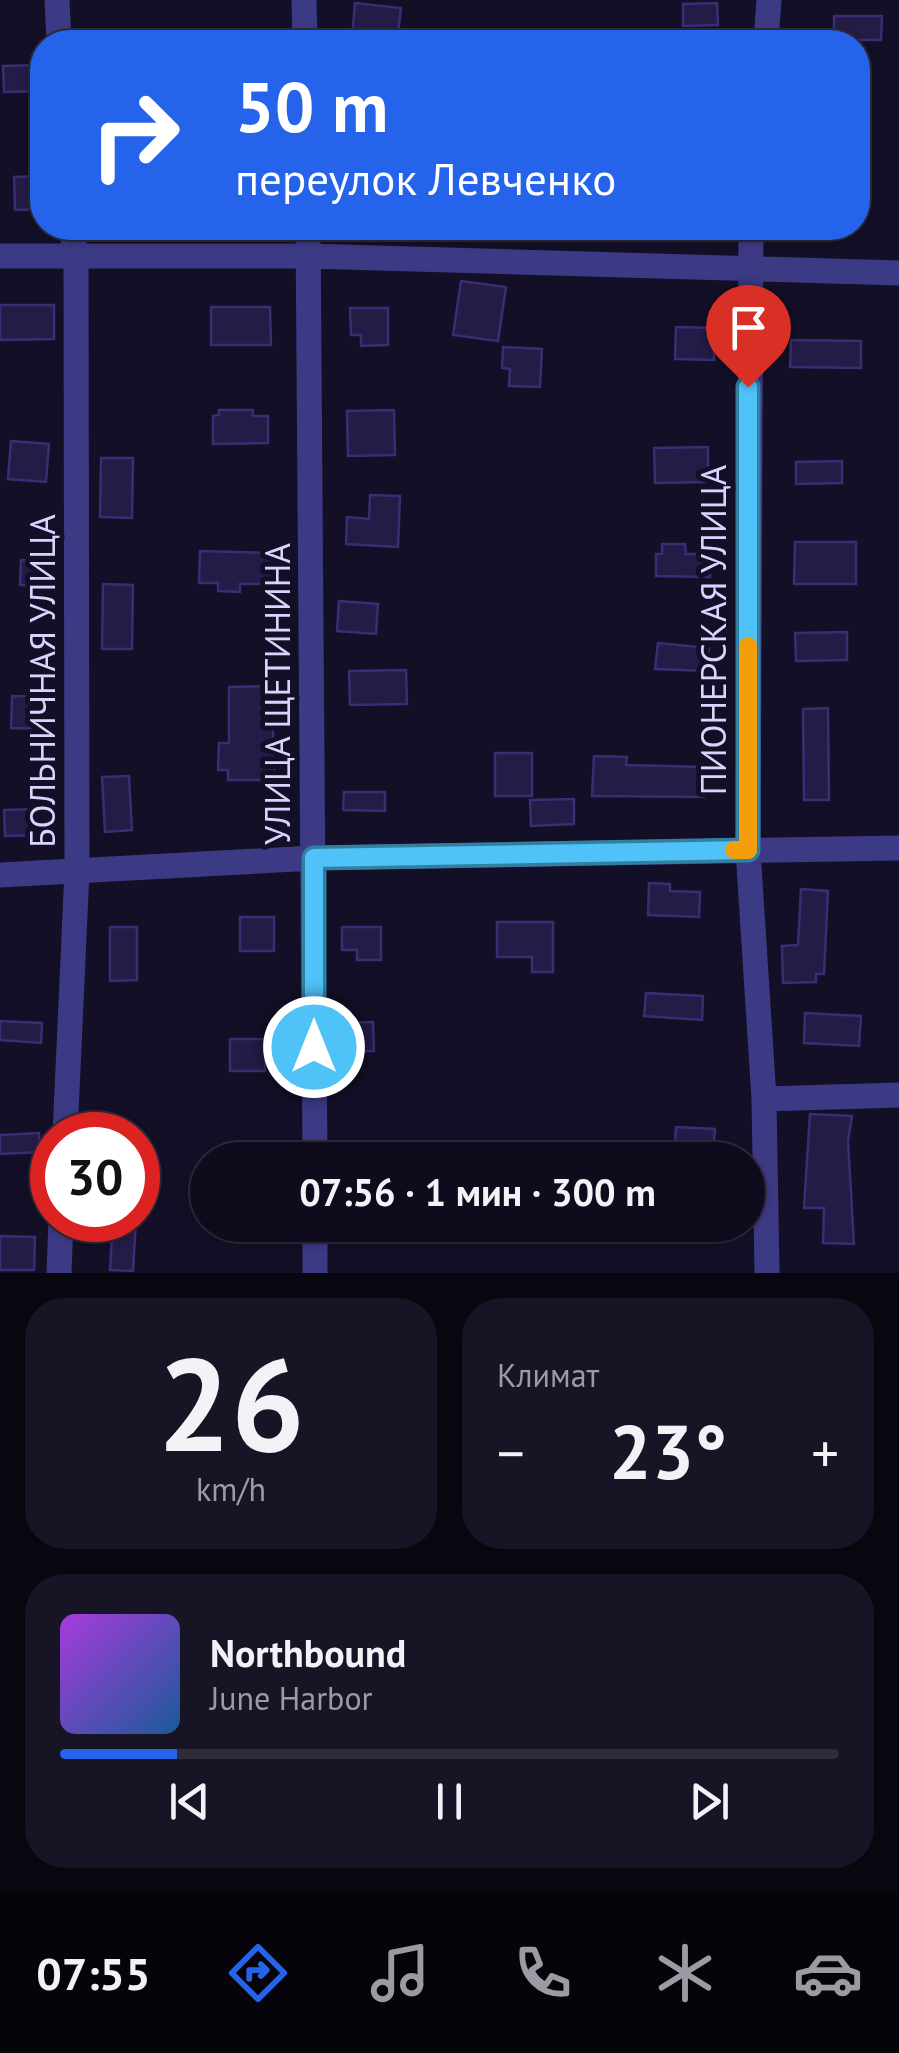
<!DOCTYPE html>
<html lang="ru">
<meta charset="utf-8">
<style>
:root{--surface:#0e0b1c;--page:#171425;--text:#f1f3f6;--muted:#9b9ba3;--line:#2e2b3b;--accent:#2563eb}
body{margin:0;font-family:"PT Sans",sans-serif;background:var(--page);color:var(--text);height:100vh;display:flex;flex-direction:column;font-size:38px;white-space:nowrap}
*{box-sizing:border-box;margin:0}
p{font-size:32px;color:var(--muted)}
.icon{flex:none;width:55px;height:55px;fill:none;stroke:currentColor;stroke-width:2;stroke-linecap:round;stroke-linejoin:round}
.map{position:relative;height:1273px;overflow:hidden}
.side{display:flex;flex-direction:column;gap:25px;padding:25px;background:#08060f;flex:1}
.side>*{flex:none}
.hud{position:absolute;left:30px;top:30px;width:840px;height:210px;border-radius:40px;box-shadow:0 2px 8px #0004,0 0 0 2px var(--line);background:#2563eb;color:#fff;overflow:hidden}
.speed{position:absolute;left:30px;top:1112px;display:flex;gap:20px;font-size:50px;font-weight:700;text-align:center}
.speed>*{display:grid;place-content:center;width:130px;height:130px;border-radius:50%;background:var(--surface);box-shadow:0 2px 8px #0004,0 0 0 2px var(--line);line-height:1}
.speed .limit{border:15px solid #d22;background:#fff;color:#111}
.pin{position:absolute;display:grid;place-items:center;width:85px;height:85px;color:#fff;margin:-102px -42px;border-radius:50% 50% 50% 0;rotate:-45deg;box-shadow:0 0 10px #0007}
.pin .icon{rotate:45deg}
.me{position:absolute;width:110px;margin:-55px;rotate:0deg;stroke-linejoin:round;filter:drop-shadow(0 0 8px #0008)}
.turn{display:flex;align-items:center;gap:35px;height:210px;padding:0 40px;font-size:45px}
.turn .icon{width:130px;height:130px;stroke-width:2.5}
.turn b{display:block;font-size:70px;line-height:85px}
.big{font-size:75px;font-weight:600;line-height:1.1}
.side .widget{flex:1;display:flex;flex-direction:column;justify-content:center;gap:15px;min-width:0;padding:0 35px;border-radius:40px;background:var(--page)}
.side .dial{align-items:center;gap:0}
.dial b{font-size:130px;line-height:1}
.song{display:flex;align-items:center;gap:30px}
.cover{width:120px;height:120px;border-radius:15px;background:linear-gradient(135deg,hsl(280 70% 55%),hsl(210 70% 35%))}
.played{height:10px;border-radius:5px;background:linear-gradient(90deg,var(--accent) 15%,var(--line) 15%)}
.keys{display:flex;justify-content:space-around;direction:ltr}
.heat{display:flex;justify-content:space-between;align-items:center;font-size:55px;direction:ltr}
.side .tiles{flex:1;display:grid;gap:25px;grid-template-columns:1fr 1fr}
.widget:last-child{grid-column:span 2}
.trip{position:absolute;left:190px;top:1142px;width:575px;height:100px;border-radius:50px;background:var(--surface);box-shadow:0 2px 8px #0004,0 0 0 2px var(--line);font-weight:600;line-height:100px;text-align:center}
.dock{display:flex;height:160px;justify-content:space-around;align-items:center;background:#06040b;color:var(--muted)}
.dock .icon{width:70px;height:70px}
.dock .selected{color:var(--accent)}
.dock b{font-size:45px;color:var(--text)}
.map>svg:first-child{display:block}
</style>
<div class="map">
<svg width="899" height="1273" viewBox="0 0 899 1273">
<rect width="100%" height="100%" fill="#130f26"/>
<path fill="#241b47" stroke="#3b2d73" stroke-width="2.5" d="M 355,3 L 401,8 L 397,42 L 352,38 Z
M 717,3 L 718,25 L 683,26 L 683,4 Z
M 834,16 L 882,16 L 881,40 L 834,40 Z
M 42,65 L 42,91 L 4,92 L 3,66 Z
M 42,176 L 42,209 L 15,210 L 14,177 Z
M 461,281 L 506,287 L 498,341 L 453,335 Z
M 0,305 L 54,305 L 54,339 L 0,340 Z
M 211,307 L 270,307 L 271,345 L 211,345 Z
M 350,308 L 388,308 L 388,345 L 361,346 L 361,335 L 351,335 Z
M 676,327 L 715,328 L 714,360 L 675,359 Z
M 791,340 L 861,341 L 861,368 L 790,367 Z
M 503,347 L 542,349 L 540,387 L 509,386 L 510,369 L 502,368 Z
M 219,410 L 253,410 L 253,416 L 268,416 L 268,443 L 213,444 L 213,416 L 219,415 Z
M 394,410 L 395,455 L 348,456 L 347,411 Z
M 11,441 L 49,444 L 46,482 L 8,479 Z
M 708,447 L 708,482 L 655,483 L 654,448 Z
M 101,458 L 133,458 L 132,518 L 100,517 Z
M 842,461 L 842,483 L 796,484 L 796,462 Z
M 370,495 L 400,496 L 398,547 L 346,544 L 347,517 L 369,519 Z
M 795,542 L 856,542 L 856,584 L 794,584 Z
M 662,544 L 685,544 L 686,554 L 710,554 L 710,577 L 656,576 L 656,554 L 662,554 Z
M 200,551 L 277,553 L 276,584 L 240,584 L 240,592 L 218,591 L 218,583 L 199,583 Z
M 21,560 L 50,561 L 48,586 L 20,585 Z
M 103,584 L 133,585 L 132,649 L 102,649 Z
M 339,601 L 378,604 L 376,634 L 337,631 Z
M 847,632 L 847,660 L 796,661 L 795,633 Z
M 658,643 L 709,648 L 707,671 L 655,669 Z
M 406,670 L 407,704 L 350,705 L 349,671 Z
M 271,686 L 275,780 L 228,780 L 228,770 L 218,770 L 219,743 L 229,743 L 229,687 Z
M 12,696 L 49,697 L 47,729 L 11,728 Z
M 828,708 L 829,800 L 804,800 L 803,709 Z
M 495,753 L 532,753 L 532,796 L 495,796 Z
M 594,756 L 627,757 L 626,765 L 704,767 L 704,797 L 592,796 Z
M 129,776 L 132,830 L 105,832 L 102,777 Z
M 344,792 L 385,792 L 385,811 L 343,810 Z
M 574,799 L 574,824 L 531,826 L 530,800 Z
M 36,809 L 37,835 L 5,836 L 4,810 Z
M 649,883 L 670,884 L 670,891 L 700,892 L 699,917 L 648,915 Z
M 801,889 L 828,891 L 824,974 L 816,974 L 816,982 L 783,983 L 782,946 L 798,945 Z
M 240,917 L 274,917 L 274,951 L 240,951 Z
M 497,922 L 553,922 L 553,972 L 532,972 L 532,957 L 497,957 Z
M 110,927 L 137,927 L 137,980 L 110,981 Z
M 342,927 L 381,927 L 381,960 L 357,960 L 357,950 L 342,950 Z
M 646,993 L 703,996 L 702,1020 L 644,1016 Z
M 805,1013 L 861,1016 L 859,1046 L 804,1043 Z
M 0,1021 L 42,1023 L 41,1043 L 0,1040 Z
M 373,1022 L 374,1051 L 337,1052 L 336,1023 Z
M 230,1039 L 265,1039 L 265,1071 L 230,1071 Z
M 810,1114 L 852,1116 L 848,1141 L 854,1244 L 823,1243 L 824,1208 L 804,1208 Z
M 676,1127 L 715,1129 L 713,1157 L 674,1155 Z
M 39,1133 L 40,1152 L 0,1154 L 0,1135 Z
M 113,1220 L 136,1220 L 133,1271 L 110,1270 Z
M 0,1236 L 35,1237 L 34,1270 L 0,1270 Z"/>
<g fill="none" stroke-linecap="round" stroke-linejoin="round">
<path stroke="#3d3a85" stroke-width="25" d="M 57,0 L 59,42
M 304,0 L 305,42
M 766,42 L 769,0
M 308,228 L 315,1160
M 751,228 L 748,850 L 764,1099 L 767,1273
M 0,256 L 309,256 L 899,273
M 0,875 L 314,858 L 899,848
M 764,1099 L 899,1095
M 65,1135 L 77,871 L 76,255 L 71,228
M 315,1225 L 315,1273
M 59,1273 L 61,1220"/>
</g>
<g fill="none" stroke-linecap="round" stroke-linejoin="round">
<defs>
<path id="route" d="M 314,1047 L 314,858 L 748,850 L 748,387"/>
</defs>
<use href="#route" stroke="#337fa1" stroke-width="25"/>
<use href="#route" stroke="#4fc3f7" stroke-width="18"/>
<path stroke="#f59e0b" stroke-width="18" d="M 734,850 L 748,850 L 748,646"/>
</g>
<g text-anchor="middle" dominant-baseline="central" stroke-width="10" stroke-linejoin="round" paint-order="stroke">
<g font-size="35" fill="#d9d4ff" stroke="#130f26">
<text transform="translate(713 630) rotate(-90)">ПИОНЕРСКАЯ УЛИЦА</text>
<text transform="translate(42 681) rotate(-90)">БОЛЬНИЧНАЯ УЛИЦА</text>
<text transform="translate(277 694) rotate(-90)">УЛИЦА ЩЕТИНИНА</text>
</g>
</g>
</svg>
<div class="speed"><div class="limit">30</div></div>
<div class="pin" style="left:748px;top:387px;background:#d93025"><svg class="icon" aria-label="arrive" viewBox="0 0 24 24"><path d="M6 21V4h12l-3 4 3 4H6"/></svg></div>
<svg class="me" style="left:314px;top:1047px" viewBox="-20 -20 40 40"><circle r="17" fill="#4fc3f7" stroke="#fff" stroke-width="3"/><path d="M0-11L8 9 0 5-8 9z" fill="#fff"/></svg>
<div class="trip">07:56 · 1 мин · 300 m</div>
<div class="hud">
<div class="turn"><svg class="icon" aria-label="right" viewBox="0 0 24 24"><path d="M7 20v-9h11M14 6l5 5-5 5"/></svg><div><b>50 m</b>переулок Левченко</div></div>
</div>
</div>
<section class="side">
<div class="tiles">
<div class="widget dial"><b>26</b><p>km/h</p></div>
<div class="widget"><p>Климат</p>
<div class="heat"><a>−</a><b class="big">23°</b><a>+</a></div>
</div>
<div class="widget">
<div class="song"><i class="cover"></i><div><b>Northbound</b><p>June Harbor</p></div></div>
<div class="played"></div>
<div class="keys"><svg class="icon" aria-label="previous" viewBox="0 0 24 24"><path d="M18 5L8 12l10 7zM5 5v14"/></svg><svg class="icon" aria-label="pause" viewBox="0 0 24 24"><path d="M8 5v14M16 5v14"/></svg><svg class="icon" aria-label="next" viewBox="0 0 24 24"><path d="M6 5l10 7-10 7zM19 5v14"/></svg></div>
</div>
</div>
</section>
<nav class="dock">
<b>07:55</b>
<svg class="icon selected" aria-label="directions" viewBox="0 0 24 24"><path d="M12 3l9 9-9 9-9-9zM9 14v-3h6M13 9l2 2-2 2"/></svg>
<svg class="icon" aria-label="music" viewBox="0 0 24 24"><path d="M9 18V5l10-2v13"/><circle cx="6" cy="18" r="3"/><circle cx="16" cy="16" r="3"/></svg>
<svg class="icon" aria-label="phone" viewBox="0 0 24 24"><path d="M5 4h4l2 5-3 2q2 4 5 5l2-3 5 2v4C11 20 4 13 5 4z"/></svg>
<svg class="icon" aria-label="climate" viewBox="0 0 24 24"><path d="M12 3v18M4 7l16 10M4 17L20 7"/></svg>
<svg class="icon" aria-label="car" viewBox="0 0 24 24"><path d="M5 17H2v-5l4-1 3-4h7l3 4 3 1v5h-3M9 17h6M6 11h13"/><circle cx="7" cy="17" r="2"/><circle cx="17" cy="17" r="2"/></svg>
</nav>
